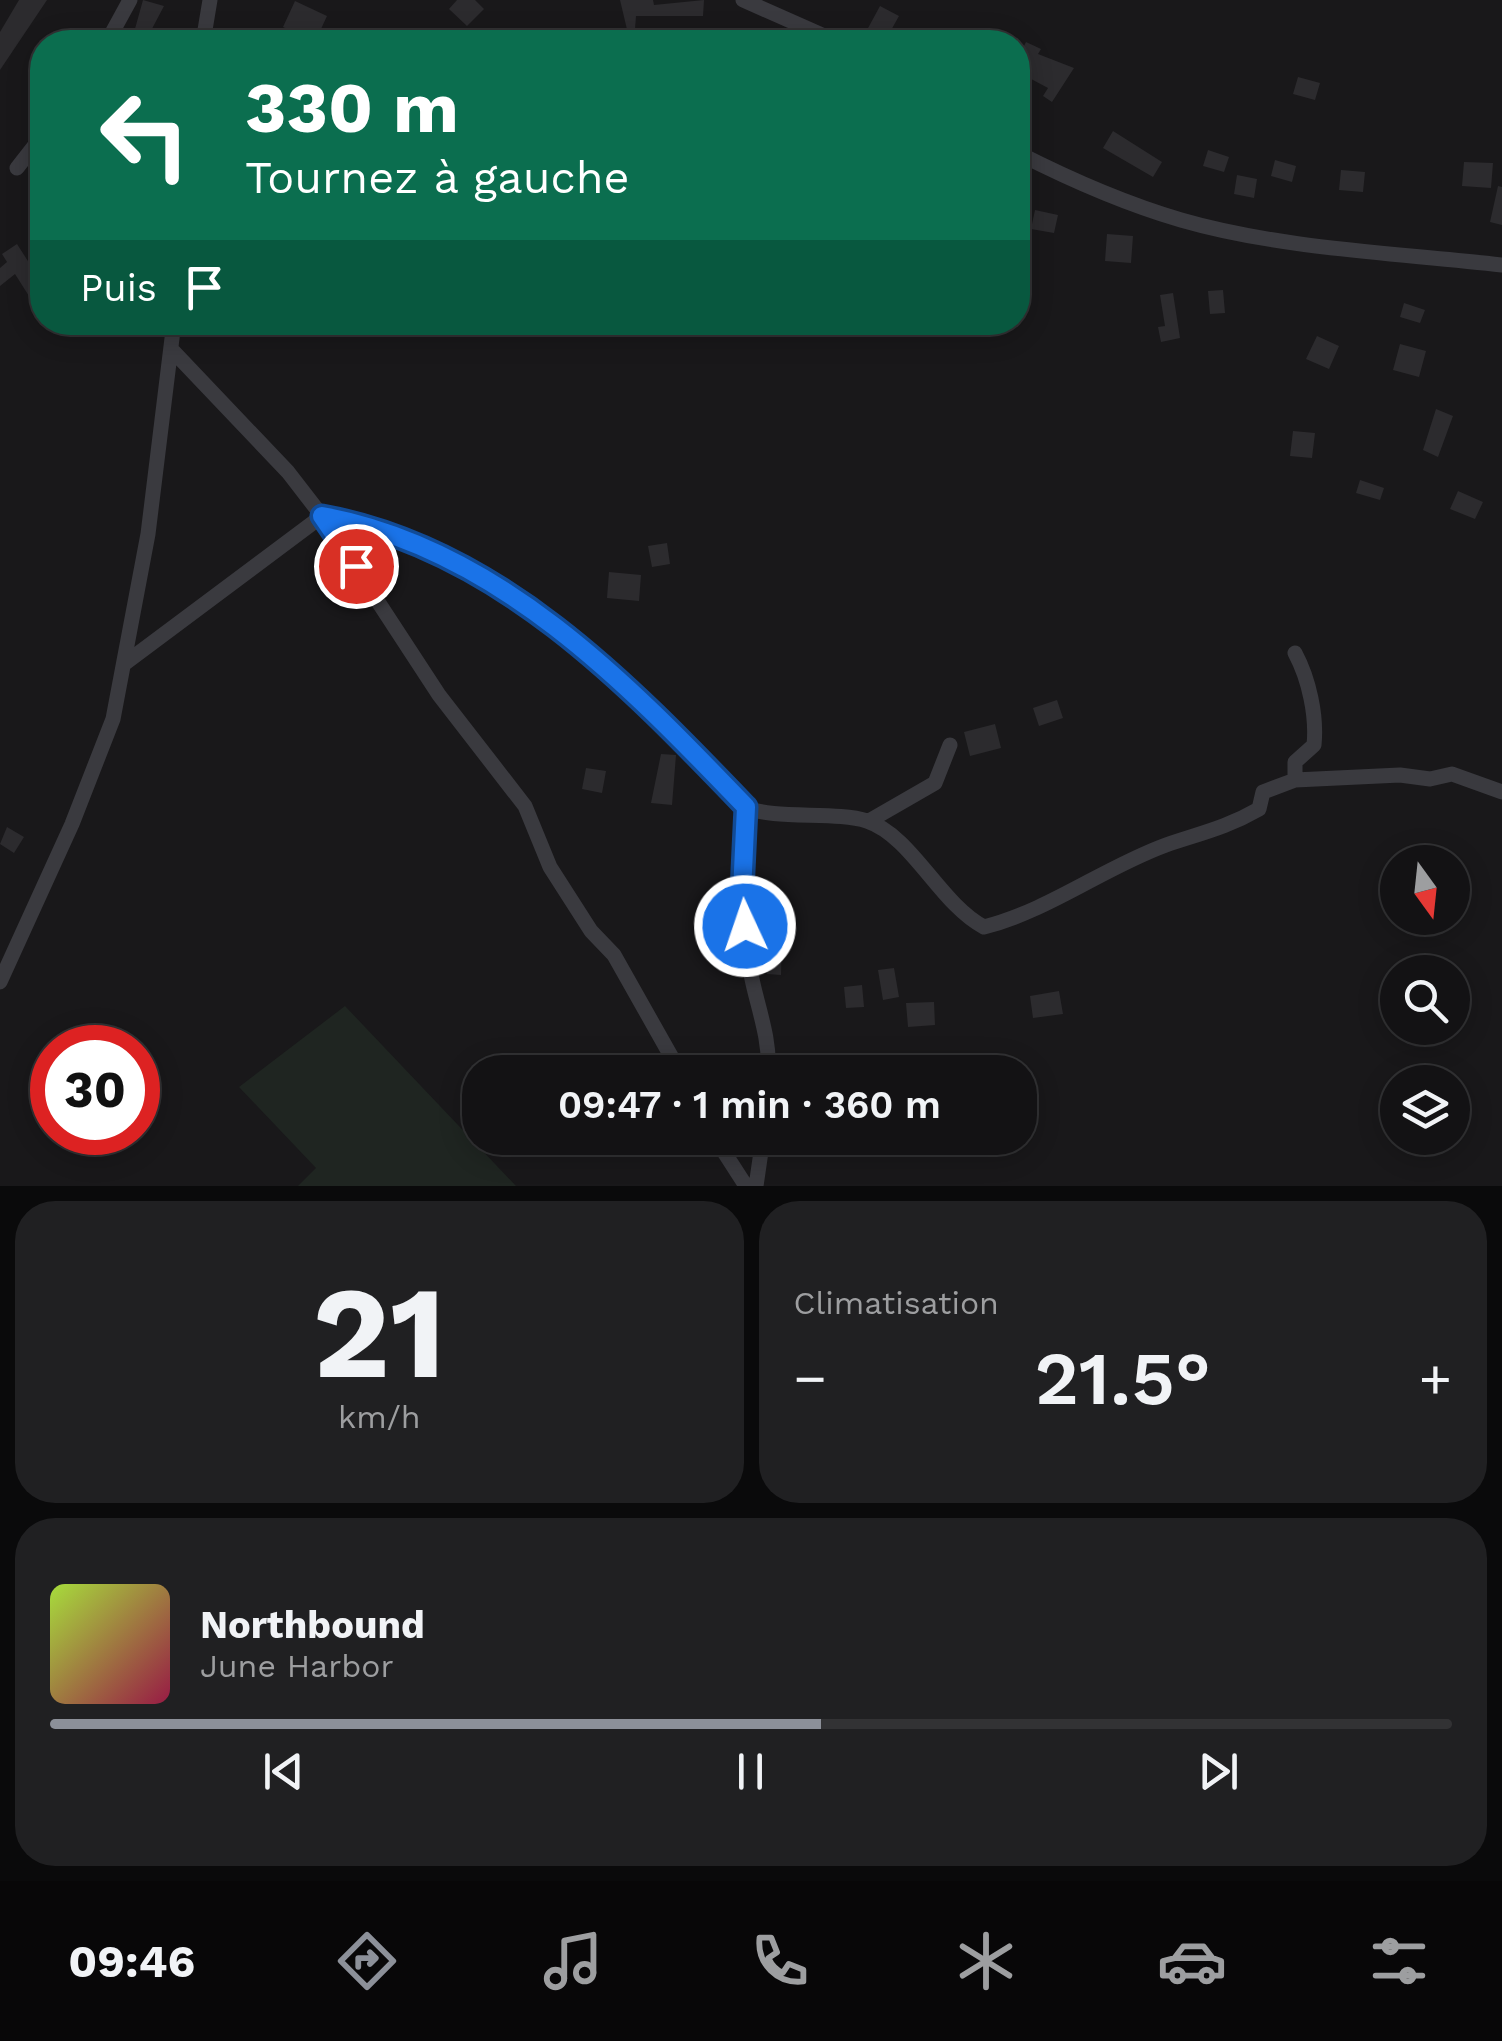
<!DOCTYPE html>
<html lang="fr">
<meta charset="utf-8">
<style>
:root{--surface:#131214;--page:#202022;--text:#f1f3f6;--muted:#9d9ea0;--line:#323234;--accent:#8c9099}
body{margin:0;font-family:"Work Sans",sans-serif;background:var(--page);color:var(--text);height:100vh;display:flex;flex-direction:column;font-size:38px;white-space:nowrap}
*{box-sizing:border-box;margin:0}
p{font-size:32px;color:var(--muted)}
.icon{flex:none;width:55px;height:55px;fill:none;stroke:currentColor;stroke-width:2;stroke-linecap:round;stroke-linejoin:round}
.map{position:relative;height:1186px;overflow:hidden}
.sheet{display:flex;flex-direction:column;gap:15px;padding:15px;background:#0a0a0b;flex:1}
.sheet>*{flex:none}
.hud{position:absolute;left:30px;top:30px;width:1000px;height:305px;border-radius:40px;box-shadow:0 5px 25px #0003,0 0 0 2px var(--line);background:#0b6e4f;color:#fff;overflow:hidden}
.needle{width:65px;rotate:165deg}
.controls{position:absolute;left:1380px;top:845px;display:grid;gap:20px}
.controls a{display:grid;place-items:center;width:90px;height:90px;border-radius:50%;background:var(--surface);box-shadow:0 5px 25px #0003,0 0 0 2px var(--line);font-size:50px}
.speed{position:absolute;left:30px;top:1025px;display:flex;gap:20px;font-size:50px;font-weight:700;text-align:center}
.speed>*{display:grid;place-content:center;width:130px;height:130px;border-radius:50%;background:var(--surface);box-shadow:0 5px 25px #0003,0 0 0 2px var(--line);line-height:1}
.speed .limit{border:15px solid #d22;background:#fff;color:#111}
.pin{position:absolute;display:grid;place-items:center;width:85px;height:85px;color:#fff;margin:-42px;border:5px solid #fff;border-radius:50%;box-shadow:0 2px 10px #0007}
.me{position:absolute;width:110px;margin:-55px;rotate:357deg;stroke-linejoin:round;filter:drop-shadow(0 0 8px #0008)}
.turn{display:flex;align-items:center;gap:35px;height:210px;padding:0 50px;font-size:45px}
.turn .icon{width:130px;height:130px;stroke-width:2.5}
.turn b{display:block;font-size:70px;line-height:85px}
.then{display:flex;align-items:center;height:95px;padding:0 50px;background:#0003;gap:20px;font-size:38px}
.big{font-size:75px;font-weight:600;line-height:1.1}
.sheet .card{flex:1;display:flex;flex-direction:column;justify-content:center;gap:15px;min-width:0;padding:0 35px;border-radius:40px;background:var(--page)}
.sheet .dial{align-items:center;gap:0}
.dial b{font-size:130px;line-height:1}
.song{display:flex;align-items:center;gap:30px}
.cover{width:120px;height:120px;border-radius:15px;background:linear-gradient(135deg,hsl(80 70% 55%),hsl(340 70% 35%))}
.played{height:10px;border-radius:5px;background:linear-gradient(90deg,var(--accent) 55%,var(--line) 55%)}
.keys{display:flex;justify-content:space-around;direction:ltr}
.heat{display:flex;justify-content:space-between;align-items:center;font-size:55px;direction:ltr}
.sheet .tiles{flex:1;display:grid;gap:15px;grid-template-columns:1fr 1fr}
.card:last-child{grid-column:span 2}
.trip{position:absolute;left:462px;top:1055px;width:575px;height:100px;border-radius:40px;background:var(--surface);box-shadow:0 5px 25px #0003,0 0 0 2px var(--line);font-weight:600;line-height:100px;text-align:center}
.tab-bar{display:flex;height:160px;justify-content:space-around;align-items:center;background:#080708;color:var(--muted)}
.tab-bar .icon{width:70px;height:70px}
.tab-bar .active{color:var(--accent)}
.tab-bar b{font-size:45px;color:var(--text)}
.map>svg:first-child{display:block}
</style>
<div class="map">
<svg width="1502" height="1186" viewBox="0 0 1502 1186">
<rect width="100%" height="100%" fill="#19181a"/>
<path fill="#1f2521" d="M 345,1006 L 516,1186 L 298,1186 L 316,1168 L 239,1087 Z"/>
<path fill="#2c2b2e" d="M 19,0 L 47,0 L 0,70 L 0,32 Z
M 143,0 L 164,6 L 145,42 L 133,36 Z
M 457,0 L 475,0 L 484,9 L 467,26 L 449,9 Z
M 620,0 L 653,0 L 654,5 L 704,0 L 703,16 L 636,16 L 634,42 L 630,42 Z
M 295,1 L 327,16 L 315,42 L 283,27 Z
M 880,6 L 899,16 L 885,41 L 867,30 Z
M 673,30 L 709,37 L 709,42 L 670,42 Z
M 1026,42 L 1041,49 L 1038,54 L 1074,68 L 1052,102 L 1043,96 L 1048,88 L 1018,72 L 1018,58 Z
M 1298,77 L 1320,83 L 1315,100 L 1293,94 Z
M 1113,131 L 1162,162 L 1153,177 L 1103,148 Z
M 1208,150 L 1229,157 L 1224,172 L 1203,166 Z
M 1275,160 L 1296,166 L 1292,182 L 1271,176 Z
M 1464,162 L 1493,163 L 1491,188 L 1462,186 Z
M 1341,170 L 1365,172 L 1363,192 L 1339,190 Z
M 1237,175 L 1257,179 L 1254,198 L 1234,194 Z
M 1498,186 L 1502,187 L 1502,225 L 1490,222 Z
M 1035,210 L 1058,215 L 1054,233 L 1031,229 Z
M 1107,234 L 1133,236 L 1131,263 L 1105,261 Z
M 17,244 L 42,283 L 42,299 L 34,304 L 15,274 L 0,286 L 0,268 L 7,262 L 2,254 Z
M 1223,290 L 1225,313 L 1210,314 L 1208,291 Z
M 1173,293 L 1180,338 L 1161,342 L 1158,327 L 1165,326 L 1160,295 Z
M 1404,303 L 1425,310 L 1420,323 L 1400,317 Z
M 1317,336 L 1339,346 L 1329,369 L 1306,359 Z
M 1400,344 L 1426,351 L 1419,377 L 1393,370 Z
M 1436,409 L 1453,416 L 1438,457 L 1423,450 Z
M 1293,431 L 1315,433 L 1312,458 L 1290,456 Z
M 1360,480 L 1384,488 L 1380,500 L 1356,493 Z
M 1458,491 L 1483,502 L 1475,519 L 1450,509 Z
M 667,543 L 670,564 L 652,567 L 648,546 Z
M 609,572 L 641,575 L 639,601 L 607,598 Z
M 1057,700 L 1063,718 L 1039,726 L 1033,708 Z
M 995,724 L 1001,748 L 970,756 L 964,732 Z
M 661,754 L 676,755 L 672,805 L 651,803 Z
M 586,768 L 606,771 L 602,793 L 582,789 Z
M 7,827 L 24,837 L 14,853 L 0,844 Z
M 757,939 L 782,939 L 781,975 L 767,974 L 768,961 L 760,960 Z
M 894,968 L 899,997 L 883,1000 L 878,970 Z
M 862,985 L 864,1007 L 846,1008 L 844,987 Z
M 1059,991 L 1063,1014 L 1033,1018 L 1030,996 Z
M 934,1002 L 935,1025 L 908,1027 L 906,1003 Z"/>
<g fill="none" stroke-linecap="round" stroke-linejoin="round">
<path stroke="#3a3a3f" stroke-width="15" d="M 743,0 L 838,42
M 107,42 L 130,0
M 203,42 L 210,0
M 1018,153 C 1071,180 1123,203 1181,220 C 1281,249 1399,253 1502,265
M 17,168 L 42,136
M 172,350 L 288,472 L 322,516 L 439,695 L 525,806 L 550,867 L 591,931 L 614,955 L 680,1072
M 124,664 L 322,516 C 445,538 558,617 646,703 C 667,723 726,797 746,807 C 772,820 836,811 867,821 C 912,836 940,904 984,927 C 1050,910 1103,868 1166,845 C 1201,833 1226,828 1259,809 L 1263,792 L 1295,780 L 1400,775 L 1430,779 L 1452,774 L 1502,792
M 1295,780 L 1295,762 L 1314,745 C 1317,716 1309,679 1295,653
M 747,807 C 744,857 741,906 748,956 C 752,995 771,1033 768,1072
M 869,821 L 935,783 L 950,745
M 0,982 L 72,824 L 113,719 L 148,534 L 174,322
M 715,1138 L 746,1186
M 756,1186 L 763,1138"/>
</g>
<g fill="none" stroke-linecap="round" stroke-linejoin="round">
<defs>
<path id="route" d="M 356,566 L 322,516 C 498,548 628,684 746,807 L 742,892 L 745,926"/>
</defs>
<use href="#route" stroke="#114b97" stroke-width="25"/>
<use href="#route" stroke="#1a73e8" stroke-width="18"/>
</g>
</svg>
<div class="controls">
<a><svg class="needle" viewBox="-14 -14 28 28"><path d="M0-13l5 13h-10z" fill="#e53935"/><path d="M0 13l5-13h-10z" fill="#9d9ea0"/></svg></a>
<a><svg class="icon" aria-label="search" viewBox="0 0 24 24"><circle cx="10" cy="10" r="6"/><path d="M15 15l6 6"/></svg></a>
<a><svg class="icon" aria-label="layers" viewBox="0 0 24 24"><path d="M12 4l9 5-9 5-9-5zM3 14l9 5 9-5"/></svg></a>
</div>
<div class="speed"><div class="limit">30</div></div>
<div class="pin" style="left:356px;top:566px;background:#d93025"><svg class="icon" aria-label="arrive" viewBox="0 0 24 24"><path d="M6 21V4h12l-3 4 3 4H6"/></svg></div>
<svg class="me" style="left:745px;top:926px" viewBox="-20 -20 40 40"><circle r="17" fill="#1a73e8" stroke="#fff" stroke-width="3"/><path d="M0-11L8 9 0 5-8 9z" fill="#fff"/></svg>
<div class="trip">09:47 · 1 min · 360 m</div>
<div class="hud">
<div class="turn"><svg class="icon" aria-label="left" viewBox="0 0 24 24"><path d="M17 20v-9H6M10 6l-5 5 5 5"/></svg><div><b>330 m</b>Tournez à gauche</div></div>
<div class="then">Puis<svg class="icon" aria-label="arrive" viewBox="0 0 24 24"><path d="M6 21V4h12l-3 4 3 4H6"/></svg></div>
</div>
</div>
<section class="sheet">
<div class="tiles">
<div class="card dial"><b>21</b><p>km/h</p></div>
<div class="card"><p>Climatisation</p>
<div class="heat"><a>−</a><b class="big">21.5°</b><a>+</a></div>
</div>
<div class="card">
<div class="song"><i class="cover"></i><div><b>Northbound</b><p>June Harbor</p></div></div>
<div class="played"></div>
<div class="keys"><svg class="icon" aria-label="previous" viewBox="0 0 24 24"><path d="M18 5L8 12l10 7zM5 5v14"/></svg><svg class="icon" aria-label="pause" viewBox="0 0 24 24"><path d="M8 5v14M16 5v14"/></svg><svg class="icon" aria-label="next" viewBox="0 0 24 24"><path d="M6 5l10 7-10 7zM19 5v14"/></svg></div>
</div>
</div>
</section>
<nav class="tab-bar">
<b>09:46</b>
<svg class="icon active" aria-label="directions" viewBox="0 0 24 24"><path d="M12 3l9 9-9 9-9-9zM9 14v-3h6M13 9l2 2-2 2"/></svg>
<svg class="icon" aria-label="music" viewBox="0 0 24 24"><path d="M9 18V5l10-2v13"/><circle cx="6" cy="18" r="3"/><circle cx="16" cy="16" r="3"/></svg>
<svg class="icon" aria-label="phone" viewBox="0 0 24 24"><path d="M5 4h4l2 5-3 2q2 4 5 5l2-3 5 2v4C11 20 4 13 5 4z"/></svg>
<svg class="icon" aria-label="climate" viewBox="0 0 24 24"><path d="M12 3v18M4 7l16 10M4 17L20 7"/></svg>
<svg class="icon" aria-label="car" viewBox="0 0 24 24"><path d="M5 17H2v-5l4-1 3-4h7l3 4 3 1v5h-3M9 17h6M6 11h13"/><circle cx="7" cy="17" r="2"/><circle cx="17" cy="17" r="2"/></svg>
<svg class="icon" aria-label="filters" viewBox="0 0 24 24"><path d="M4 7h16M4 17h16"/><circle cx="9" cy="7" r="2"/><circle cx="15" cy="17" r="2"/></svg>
</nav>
